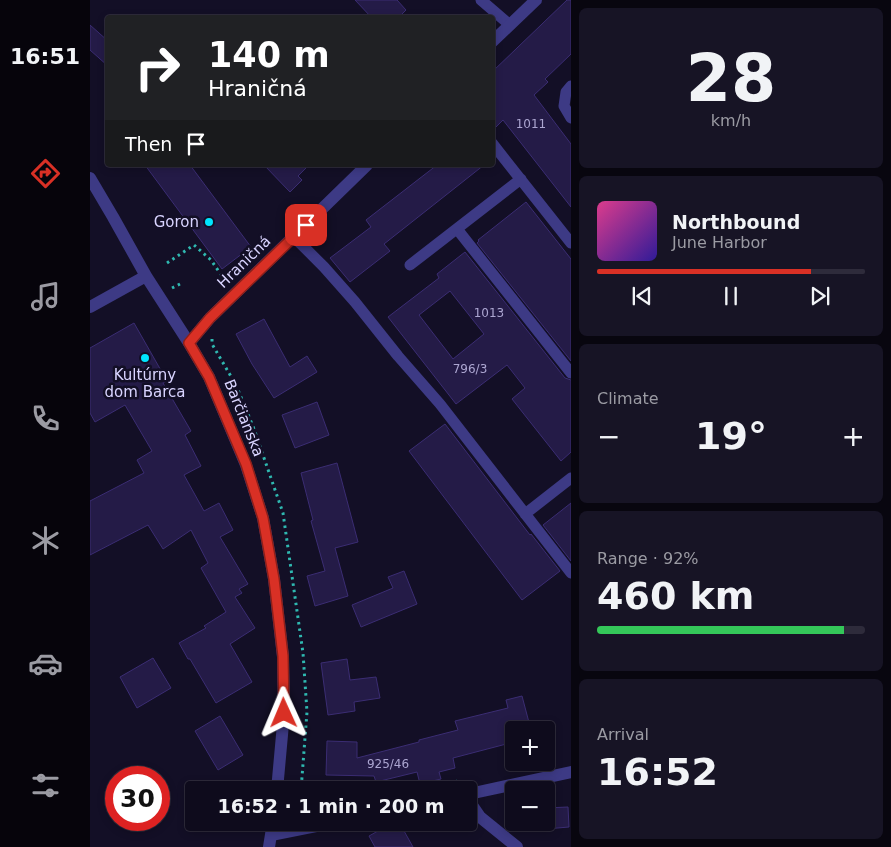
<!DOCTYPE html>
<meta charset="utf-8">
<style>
:root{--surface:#0e0b1c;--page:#171425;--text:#f1f3f6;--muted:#9b9ba3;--line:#2e2b3b;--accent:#d93025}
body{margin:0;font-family:"DejaVu Sans",sans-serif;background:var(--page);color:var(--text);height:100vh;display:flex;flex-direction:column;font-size:19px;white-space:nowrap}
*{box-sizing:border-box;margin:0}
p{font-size:16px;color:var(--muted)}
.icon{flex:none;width:28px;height:28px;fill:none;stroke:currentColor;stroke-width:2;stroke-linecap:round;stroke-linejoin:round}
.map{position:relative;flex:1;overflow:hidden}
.sheet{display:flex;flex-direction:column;gap:8px;padding:8px;background:#08060f;width:320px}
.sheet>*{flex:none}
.guide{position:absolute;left:15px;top:15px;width:390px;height:152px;border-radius:5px;box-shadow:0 2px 8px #0003,0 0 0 1px var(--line);background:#202124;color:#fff;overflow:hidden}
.buttons{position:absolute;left:415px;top:721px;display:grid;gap:10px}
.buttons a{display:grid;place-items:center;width:50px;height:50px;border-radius:5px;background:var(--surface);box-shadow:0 2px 8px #0003,0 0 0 1px var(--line);font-size:25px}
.speed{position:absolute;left:15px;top:766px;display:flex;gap:10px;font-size:25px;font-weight:700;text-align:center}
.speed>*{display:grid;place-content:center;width:65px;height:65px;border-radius:50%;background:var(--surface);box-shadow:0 2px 8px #0003,0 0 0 1px var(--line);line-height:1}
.speed .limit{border:8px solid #d22;background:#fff;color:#111}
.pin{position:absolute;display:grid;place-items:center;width:42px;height:42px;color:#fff;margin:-21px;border-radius:10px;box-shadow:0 2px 8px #0006}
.me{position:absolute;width:55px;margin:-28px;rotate:359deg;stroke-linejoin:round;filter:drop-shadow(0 0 4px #0008)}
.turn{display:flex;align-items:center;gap:18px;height:105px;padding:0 20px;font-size:22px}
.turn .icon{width:65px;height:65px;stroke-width:2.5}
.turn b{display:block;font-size:35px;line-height:42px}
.then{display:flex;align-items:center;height:48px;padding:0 20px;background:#0003;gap:10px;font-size:19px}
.big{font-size:38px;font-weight:700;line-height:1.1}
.sheet .tile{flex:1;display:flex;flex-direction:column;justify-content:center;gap:8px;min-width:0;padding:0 18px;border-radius:8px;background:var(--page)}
.sheet .dial{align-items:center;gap:0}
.dial b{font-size:65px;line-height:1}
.song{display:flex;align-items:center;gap:15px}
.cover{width:60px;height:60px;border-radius:8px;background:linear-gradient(135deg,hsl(330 70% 55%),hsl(250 70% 35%))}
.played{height:5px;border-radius:2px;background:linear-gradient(90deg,var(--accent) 80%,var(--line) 80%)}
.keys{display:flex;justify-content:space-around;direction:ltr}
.heat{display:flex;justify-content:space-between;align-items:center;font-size:28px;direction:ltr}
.charge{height:8px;border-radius:4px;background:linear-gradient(90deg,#34c759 92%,var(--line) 0)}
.trip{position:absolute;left:95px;top:781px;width:292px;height:50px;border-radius:5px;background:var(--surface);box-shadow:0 2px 8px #0003,0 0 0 1px var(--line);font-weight:700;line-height:50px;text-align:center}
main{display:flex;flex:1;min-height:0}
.tabs{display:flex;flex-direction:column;width:90px;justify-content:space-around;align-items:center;background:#06040b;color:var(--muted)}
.tabs .icon{width:35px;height:35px}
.tabs .on{color:var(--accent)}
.tabs b{font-size:22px;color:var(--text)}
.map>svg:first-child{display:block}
</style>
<main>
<nav class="tabs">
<b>16:51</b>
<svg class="icon on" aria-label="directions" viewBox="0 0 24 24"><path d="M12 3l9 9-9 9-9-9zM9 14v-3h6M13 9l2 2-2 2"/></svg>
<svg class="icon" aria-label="music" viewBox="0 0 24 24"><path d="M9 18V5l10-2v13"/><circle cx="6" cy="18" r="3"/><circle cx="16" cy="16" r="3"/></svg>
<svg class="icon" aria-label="phone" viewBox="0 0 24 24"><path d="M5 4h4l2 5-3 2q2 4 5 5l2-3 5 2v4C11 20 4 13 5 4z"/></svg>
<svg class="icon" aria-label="climate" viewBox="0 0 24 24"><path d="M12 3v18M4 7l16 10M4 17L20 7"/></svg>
<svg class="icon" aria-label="car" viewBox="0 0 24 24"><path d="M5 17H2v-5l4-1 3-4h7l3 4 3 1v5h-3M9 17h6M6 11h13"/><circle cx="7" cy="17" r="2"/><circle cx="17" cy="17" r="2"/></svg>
<svg class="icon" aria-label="filters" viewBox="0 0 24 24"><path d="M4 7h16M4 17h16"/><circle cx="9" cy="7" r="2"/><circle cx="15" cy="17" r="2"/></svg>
</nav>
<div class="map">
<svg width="481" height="847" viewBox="0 0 481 847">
<rect width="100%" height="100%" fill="#130f26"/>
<path fill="#241b47" stroke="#3b2d73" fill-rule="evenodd" d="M 265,0 L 307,0 L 316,10 L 308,18 L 282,18 Z
M 477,0 L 481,0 L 481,54 L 455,79 L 458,82 L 444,95 L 481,144 L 481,207 L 413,120 L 402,131 L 402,72 Z
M 0,25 L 18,41 L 18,66 L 0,50 Z
M 55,165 L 100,165 L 161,247 L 132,269 Z
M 174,165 L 219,165 L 208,176 L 212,180 L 200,192 Z
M 347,165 L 394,165 L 294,244 L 300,251 L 260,282 L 240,258 L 281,227 L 276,220 Z
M 436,202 L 481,259 L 481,361 L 387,243 L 389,241 L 388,240 Z
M 375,252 L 475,378 L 481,380 L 481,452 L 471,461 L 422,399 L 435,388 L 417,365 L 366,404 L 298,317 L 349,278 L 347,274 ZM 360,291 L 394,334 L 363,359 L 329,315 Z
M 174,319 L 200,367 L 217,356 L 227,372 L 184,398 L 162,364 L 146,334 Z
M 44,323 L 77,381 L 73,383 L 101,431 L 95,435 L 111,466 L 94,475 L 114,511 L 129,503 L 143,530 L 130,537 L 158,584 L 149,589 L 152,593 L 145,597 L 165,628 L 140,644 L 162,682 L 126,703 L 100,659 L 98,659 L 89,643 L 116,628 L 114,626 L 136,612 L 111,568 L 118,563 L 101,530 L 73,549 L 58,525 L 0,555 L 0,501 L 54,473 L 47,460 L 62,451 L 35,405 L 5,422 L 0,413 L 0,348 Z
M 227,402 L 239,435 L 205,448 L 192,415 Z
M 355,424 L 440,535 L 441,534 L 470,571 L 432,600 L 319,451 Z
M 247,463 L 268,542 L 245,548 L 258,596 L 225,606 L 217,576 L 235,571 L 221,521 L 223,520 L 211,473 Z
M 481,503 L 481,561 L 453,525 Z
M 314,571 L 327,604 L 271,627 L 262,605 L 303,588 L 298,577 Z
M 63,658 L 81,688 L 47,708 L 30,677 Z
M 257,659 L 260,680 L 286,677 L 290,698 L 264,702 L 265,711 L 238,715 L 231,663 Z
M 432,696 L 441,730 L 424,730 L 424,742 L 363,758 L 365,768 L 349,772 L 351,779 L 330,784 L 327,772 L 286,782 L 284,776 L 236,775 L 237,741 L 267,742 L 267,758 L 329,742 L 329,740 L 368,730 L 365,721 L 418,708 L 416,700 Z
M 130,716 L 153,755 L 128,770 L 105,731 Z
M 478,807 L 479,827 L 456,829 L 456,808 Z
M 304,822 L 309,822 L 323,847 L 285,847 L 279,836 Z"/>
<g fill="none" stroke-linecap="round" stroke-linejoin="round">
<path stroke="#2fb8b0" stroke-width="3" stroke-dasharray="2.5 4" stroke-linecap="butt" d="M 77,263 L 104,245 L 121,260 L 136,282
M 82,288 L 90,284
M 122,339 L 122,344 L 146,385 L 164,429 L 193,513 L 213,653 L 217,712 L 211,790
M 359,783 L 360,790
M 320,790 L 369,781"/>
<path stroke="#3d3a85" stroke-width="11" d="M 391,0 L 420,25
M 481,86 L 476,92 L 474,106 L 481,118
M 402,143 L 481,243
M 367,229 L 481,373
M 204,237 L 234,267 L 265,302 L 308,356 L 350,404 L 481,573
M 320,265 L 431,179
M 435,514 L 481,478"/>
<path stroke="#3d3a85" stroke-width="12" d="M 402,42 L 446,0
M 0,178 L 23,217 L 56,276 L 99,343 L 119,377 L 156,465 L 173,518 L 184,579 L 193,657 L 194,713 L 187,790
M 0,307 L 56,276
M 99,343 L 120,318 L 277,165
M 379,794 L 481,772
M 379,801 L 390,817 L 427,847
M 181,835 L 246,822
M 179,847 L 183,822"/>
</g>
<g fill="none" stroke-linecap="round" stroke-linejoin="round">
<defs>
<path id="route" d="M 194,713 L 193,656 L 184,579 L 173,518 L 156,464 L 119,377 L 99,343 L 120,318 L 216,225"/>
</defs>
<use href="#route" stroke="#8d1f18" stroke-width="12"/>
<use href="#route" stroke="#d93025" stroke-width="9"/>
</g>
<g fill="#00e5ff" stroke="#130f26" stroke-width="2">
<circle cx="119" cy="222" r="5"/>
<circle cx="55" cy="358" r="5"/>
</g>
<g text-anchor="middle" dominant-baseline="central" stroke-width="5" stroke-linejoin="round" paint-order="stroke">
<g font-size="12" fill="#aca6d1">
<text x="441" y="124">1011</text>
<text x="399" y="313">1013</text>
<text x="380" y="369">796/3</text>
<text x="298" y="764">925/46</text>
</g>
<g font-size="15" fill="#d9d4ff" stroke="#130f26" text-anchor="end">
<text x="109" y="222">Goron</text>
<text x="55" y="375" text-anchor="middle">Kultúrny<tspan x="55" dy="17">dom Barca</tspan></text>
</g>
<g font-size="15" fill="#d9d4ff" stroke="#130f26">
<text transform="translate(154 262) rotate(-44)">Hraničná</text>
<text transform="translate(154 418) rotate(68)">Barčianska</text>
</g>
</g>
</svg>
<div class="buttons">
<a>+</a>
<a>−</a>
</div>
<div class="speed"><div class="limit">30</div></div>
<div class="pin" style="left:216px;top:225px;background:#d93025"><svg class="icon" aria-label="arrive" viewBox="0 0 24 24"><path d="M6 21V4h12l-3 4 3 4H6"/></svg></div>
<svg class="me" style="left:194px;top:713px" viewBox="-20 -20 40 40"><path d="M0-17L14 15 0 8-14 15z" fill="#d93025" stroke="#fff" stroke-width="4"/></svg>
<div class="trip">16:52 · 1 min · 200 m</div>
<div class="guide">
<div class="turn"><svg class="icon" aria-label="right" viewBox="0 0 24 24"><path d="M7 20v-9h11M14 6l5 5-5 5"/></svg><div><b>140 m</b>Hraničná</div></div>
<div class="then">Then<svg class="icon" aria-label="arrive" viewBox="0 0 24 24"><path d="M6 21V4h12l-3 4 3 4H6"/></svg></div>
</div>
</div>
<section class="sheet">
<div class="tile dial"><b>28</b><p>km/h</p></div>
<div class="tile">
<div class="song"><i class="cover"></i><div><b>Northbound</b><p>June Harbor</p></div></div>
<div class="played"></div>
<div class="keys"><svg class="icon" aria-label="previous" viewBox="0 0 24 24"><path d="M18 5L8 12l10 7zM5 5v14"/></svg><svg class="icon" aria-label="pause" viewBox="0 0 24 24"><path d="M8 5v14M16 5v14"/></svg><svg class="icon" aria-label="next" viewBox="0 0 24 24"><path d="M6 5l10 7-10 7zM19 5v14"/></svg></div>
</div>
<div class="tile"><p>Climate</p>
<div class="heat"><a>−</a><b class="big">19°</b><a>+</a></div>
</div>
<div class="tile"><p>Range · 92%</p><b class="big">460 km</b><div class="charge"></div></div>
<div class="tile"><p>Arrival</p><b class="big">16:52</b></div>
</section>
</main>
